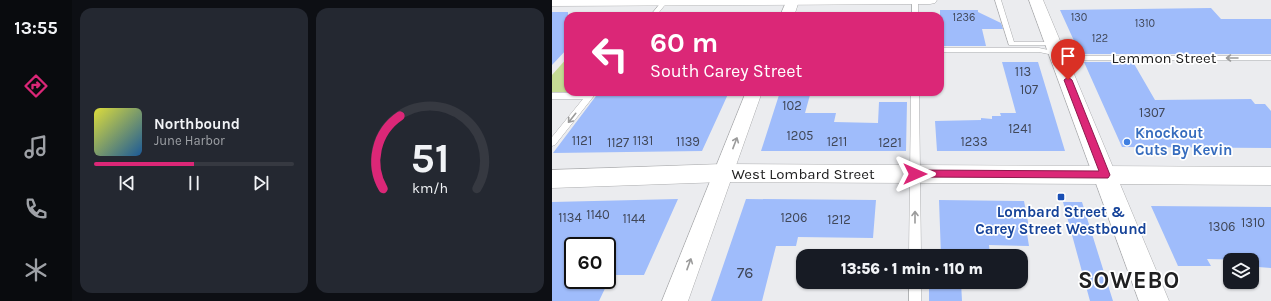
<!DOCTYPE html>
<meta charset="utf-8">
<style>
:root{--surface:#171b24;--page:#242831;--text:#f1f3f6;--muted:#9ea1a6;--line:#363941;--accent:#db2777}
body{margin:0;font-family:Karla,sans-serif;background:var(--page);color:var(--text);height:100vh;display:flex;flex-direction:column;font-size:15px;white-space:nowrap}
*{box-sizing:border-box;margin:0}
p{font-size:13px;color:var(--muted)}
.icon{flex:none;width:22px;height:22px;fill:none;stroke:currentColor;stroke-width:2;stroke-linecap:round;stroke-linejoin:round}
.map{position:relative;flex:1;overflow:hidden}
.sheet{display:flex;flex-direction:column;gap:8px;padding:8px;background:#0d0f14;width:480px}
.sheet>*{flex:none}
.hud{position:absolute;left:12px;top:12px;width:380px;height:84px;border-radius:12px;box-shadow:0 1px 3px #0004;background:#db2777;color:#fff;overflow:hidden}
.fabs{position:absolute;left:671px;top:253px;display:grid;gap:8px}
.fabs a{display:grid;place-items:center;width:36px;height:36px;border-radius:8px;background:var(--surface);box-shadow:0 1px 3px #0004;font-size:20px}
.speed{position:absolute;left:12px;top:237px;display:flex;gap:8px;font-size:20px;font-weight:700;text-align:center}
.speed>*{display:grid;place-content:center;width:52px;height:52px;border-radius:50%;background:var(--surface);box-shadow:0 1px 3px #0004;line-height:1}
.speed .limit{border:2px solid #111;border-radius:6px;background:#fff;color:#111}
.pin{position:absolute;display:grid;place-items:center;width:34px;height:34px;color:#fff;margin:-41px -17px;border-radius:50% 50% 50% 0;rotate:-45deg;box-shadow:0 0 4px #0007}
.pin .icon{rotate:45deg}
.me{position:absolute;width:44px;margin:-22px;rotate:90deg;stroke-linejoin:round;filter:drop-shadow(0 0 3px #0008)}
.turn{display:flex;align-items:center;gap:14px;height:84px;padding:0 20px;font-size:18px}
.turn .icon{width:52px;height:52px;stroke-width:2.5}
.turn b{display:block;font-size:28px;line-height:34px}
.sheet .card{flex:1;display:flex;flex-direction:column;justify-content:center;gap:6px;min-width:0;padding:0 14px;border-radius:12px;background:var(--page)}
.sheet .dial{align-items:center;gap:0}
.dial svg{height:104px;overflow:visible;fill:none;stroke:var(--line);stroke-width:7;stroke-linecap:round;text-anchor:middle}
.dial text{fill:var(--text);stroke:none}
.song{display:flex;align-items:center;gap:12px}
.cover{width:48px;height:48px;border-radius:6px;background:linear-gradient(135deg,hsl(60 70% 55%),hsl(210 70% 35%))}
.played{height:4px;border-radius:2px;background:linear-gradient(90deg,var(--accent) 50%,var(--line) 50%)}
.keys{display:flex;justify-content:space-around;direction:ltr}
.sheet .tiles{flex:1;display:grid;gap:8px;grid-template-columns:repeat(2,1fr)}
.trip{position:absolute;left:244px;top:249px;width:232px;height:40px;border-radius:12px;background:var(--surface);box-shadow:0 1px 3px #0004;font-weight:800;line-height:40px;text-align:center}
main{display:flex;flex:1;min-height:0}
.dock{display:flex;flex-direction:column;width:72px;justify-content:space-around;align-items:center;background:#090b0e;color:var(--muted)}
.dock .icon{width:28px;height:28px}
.dock .current{color:var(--accent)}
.dock b{font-size:18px;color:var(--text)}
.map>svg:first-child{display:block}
</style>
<main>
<nav class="dock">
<b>13:55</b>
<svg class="icon current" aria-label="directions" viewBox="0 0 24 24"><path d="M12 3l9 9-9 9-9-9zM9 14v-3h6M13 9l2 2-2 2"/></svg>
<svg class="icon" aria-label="music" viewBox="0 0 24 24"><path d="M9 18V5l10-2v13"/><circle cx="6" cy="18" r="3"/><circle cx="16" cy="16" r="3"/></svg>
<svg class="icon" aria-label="phone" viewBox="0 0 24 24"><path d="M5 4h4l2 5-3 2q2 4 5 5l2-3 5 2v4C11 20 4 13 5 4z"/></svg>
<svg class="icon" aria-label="climate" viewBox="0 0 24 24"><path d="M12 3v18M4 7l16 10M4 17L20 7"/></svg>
</nav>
<section class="sheet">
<div class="tiles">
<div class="card">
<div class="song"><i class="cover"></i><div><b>Northbound</b><p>June Harbor</p></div></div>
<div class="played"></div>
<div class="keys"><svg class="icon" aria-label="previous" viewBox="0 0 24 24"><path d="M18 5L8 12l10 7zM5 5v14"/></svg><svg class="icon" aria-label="pause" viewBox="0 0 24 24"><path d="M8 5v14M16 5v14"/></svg><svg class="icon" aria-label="next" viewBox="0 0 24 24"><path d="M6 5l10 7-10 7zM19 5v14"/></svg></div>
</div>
<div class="card dial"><svg viewBox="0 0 100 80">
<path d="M14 69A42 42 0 1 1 86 69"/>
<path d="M14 69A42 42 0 0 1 27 13" stroke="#db2777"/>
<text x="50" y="56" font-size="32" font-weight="700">51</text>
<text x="50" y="72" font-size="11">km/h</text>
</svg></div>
</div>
</section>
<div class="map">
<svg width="719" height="301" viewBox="0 0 719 301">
<rect width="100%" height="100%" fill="#ebecef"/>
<path fill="#c5db94" d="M 16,57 L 16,92 L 0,92 L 0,75 Z"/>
<path fill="#9fbcfb" d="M 659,8 L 669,19 L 719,19 L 719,54 L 528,54 L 508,10 Z
M 388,10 L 426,10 L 426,12 L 449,23 L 451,29 L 430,29 L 434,46 L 388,46 Z
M 0,12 L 16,12 L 16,48 L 0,65 Z
M 450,62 L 486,62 L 513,151 L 385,151 L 383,121 L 429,120 L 429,118 L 440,119 L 440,116 L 449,116 L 448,113 L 464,113 Z
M 532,62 L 581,62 L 603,100 L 699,99 L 703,104 L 713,104 L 719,111 L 719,148 L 570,147 Z
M 47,92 L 177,92 L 150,151 L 1,153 Z
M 227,95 L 258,95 L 253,113 L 284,113 L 282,122 L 326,123 L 327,102 L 355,102 L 354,151 L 209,151 Z
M 126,199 L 92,275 L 55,275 L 55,238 L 21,239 L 21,280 L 57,280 L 47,301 L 0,301 L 0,202 Z
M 194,199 L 324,200 L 321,238 L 246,237 L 244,246 L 224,246 L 210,301 L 159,301 Z
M 387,200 L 472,201 L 477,227 L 474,227 L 477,246 L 437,245 L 438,256 L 389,256 Z
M 511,202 L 530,202 L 561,301 L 538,301 Z
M 599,206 L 719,207 L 719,268 L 706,267 L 701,260 L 655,259 L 659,266 L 626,266 Z
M 377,282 L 409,282 L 410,301 L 377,301 Z"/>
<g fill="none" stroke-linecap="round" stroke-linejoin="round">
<defs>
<path id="service" d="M 111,0 L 116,1 L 104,16 L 98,16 Z
M 360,0 L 366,0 L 366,16 L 360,16 Z
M 443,0 L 449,0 L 462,42 L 502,42 L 505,44 L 504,45 L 457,45 Z
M 388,48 L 487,48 L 525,56 L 719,56 L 719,60 L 525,60 L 487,52 L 388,52 Z
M 37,92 L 45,92 L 3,145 L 0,146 L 0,137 L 31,99 L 0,99 L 0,93 L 36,93 Z
M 295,92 L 367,92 L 369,256 L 357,256 L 359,95 L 299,95 Z
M 357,282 L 369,282 L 369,301 L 357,301 Z"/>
<path id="minor" d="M 235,0 L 247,1 L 242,16 L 228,16 Z
M 194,92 L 210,92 L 136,301 L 110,301 Z"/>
<path id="secondary" d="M 477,0 L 491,0 L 617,301 L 587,301 Z"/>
<path id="primary" d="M 0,0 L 385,0 L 383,3 L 378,4 L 0,6 Z
M 171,164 L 719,167 L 719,185 L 171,182 L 0,188 L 0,170 Z"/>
</defs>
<use href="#service" stroke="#acadaf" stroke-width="1"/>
<use href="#minor" stroke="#acadaf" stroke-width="1"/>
<use href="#secondary" stroke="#acadaf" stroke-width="1"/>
<use href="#primary" stroke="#acadaf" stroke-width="1"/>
<use href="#service" fill="#fff" fill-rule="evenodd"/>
<use href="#minor" fill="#fff" fill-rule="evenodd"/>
<use href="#secondary" fill="#fff" fill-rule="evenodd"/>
<use href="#primary" fill="#fff" fill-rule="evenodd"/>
</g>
<defs><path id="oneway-shaft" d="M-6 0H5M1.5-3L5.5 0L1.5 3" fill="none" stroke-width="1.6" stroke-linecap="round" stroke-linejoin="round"/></defs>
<g stroke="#9b9b9b">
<use href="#oneway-shaft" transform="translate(680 58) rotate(180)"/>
<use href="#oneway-shaft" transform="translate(20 118) rotate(129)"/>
<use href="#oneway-shaft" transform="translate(183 143) rotate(-69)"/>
<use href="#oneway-shaft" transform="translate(363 217) rotate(-90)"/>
<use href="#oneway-shaft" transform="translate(137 264) rotate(-70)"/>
</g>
<path fill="#db2777" stroke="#8e194d" d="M 516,77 L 520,80 L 558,175 L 556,178 L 360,177 L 359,174 L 360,172 L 363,170 L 547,171 L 512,80 Z"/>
<circle fill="#3f7fe0" stroke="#fff" stroke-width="1.5" cx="575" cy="142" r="4"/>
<rect fill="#1a4fb4" stroke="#fff" stroke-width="1.5" x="505" y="193" width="8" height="8" rx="2"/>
<g text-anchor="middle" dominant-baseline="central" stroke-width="3.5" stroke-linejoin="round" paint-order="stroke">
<g font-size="11" fill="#404758">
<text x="412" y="17">1236</text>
<text x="527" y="17">130</text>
<text x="593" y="23">1310</text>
<text x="548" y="38">122</text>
</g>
<g font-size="13" fill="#404758">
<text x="471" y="71">113</text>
<text x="477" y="89">107</text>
<text x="240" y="105">102</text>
<text x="600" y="112">1307</text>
<text x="468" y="128">1241</text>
<text x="248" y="135">1205</text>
<text x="30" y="140">1121</text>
<text x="91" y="140">1131</text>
<text x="136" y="141">1139</text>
<text x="285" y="141">1211</text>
<text x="422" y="141">1233</text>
<text x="66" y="142">1127</text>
<text x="338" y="142">1221</text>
<text x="46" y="214">1140</text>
<text x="18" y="217">1134</text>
<text x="242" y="217">1206</text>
<text x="82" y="218">1144</text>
<text x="287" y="219">1212</text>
<text x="701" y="222">1310</text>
<text x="670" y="226">1306</text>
</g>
<g font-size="15" fill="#202021" stroke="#fff">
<text x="612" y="58">Lemmon Street</text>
<text x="251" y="174">West Lombard Street</text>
</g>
<g font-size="15" font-weight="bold" fill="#366cbe" stroke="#fff" text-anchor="start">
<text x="583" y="133">Knockout<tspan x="583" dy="17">Cuts By Kevin</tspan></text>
</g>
<g font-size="15" font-weight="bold" fill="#164399" stroke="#fff">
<text x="509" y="212">Lombard Street &amp;<tspan x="509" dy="17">Carey Street Westbound</tspan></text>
</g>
<g font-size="16" fill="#404758">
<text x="193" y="272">76</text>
</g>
<g font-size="23" font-weight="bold" letter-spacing="1" fill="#202021" stroke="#fff">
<text x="577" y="280">SOWEBO</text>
</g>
</g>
</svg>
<div class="fabs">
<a><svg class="icon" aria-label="layers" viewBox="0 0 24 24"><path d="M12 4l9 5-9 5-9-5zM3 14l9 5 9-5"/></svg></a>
</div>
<div class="speed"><div class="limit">60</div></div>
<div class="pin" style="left:516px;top:80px;background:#d93025"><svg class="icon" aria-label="arrive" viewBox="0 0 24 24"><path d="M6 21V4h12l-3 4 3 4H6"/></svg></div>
<svg class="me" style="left:363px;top:174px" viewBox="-20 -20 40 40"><path d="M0-17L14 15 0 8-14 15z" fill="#db2777" stroke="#fff" stroke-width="4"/></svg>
<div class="trip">13:56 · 1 min · 110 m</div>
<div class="hud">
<div class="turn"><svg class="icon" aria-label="left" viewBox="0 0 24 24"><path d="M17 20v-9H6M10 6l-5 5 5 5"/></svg><div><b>60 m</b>South Carey Street</div></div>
</div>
</div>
</main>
